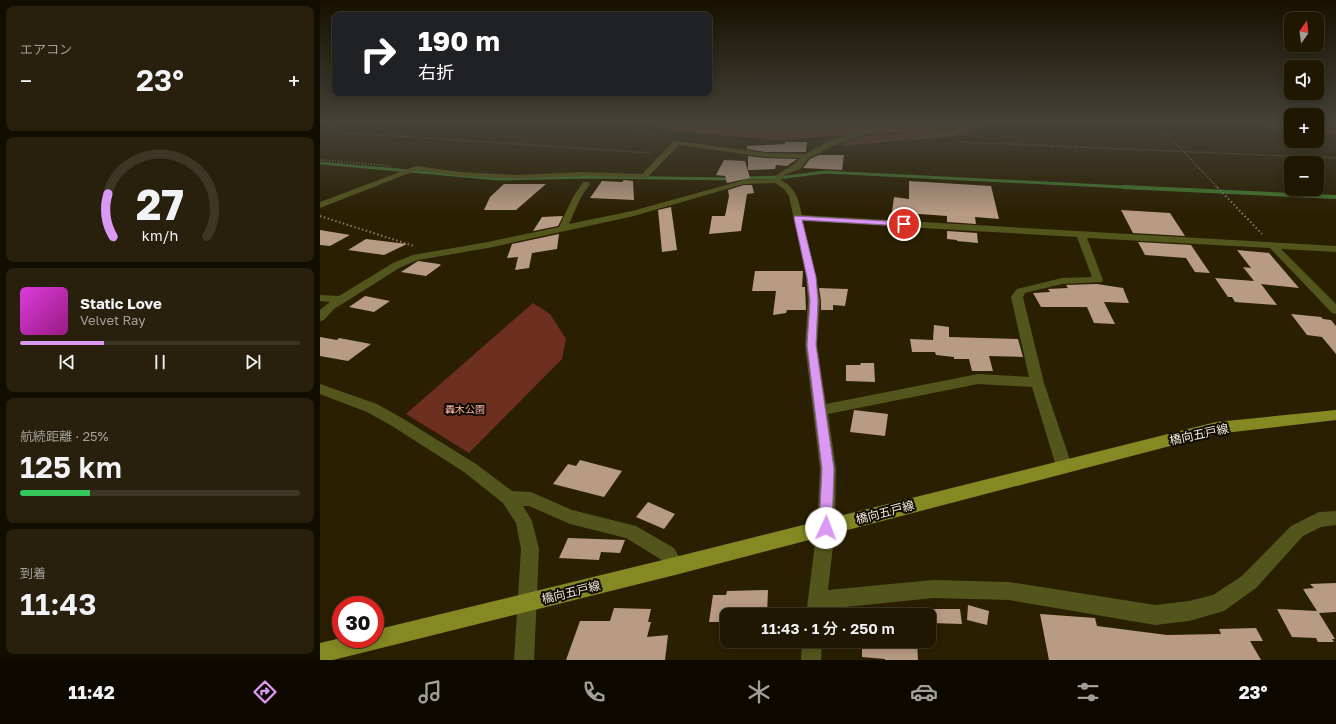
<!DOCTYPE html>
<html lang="ja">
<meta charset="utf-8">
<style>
:root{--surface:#201702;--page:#28200c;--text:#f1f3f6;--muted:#a29f99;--line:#3d3624;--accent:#dc99f4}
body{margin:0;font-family:"Golos Text","Noto Sans JP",sans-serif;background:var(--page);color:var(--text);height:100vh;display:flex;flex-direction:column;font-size:15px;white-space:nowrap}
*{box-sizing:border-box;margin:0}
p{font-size:13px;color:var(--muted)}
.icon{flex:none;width:22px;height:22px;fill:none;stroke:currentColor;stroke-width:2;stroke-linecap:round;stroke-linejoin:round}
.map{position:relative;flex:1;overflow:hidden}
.sheet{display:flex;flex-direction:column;gap:6px;padding:6px;background:#120d01;width:320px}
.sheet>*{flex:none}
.hud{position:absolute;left:12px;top:12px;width:380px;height:84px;border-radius:8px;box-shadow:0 2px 10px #0003,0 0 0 1px var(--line);background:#202124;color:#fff;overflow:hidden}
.needle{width:26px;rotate:14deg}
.fabs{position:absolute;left:964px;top:12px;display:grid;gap:8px}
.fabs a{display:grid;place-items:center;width:40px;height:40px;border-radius:8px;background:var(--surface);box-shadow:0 2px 10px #0003,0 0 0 1px var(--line);font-size:20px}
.speed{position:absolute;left:12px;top:596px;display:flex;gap:8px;font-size:20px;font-weight:700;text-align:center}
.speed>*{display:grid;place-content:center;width:52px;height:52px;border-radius:50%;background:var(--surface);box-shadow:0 2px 10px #0003,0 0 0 1px var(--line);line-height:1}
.speed .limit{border:6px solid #d22;background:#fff;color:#111}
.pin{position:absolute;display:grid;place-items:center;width:34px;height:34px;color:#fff;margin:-17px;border:2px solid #fff;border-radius:50%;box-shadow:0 1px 4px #0007}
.me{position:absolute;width:44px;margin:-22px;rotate:2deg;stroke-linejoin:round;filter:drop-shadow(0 0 3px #0008)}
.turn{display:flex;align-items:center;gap:14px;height:84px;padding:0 20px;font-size:18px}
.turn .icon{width:52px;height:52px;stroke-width:2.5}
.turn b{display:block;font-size:28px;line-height:34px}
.big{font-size:30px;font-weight:600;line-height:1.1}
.sheet .tile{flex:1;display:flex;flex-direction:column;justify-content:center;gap:6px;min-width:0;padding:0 14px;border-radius:8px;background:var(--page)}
.sheet .dial{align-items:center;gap:0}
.dial svg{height:104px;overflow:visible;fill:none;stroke:var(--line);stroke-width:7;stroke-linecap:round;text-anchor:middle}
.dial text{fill:var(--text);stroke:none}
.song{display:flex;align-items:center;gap:12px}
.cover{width:48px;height:48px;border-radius:6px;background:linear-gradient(135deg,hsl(300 70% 55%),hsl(310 70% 35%))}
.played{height:4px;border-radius:2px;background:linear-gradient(90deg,var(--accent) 30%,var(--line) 30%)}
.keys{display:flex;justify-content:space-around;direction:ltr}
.heat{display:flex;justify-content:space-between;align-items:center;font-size:22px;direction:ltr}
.charge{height:6px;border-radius:3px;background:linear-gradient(90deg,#34c759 25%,var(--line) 0)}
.trip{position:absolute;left:400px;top:608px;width:216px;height:40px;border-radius:8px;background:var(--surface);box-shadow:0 2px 10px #0003,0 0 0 1px var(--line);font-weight:600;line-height:40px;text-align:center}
.menu{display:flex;height:64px;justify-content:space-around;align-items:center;background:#0d0901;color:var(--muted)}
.menu .icon{width:28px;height:28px}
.menu .selected{color:var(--accent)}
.menu b{font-size:18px;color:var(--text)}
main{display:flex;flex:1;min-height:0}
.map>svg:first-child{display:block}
</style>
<main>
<section class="sheet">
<div class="tile"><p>エアコン</p>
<div class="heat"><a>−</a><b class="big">23°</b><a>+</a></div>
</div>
<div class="tile dial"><svg viewBox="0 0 100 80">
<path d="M14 69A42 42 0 1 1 86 69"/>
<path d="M14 69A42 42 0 0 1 10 36" stroke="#dc99f4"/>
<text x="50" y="56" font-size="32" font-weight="700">27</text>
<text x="50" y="72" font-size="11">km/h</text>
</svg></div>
<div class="tile">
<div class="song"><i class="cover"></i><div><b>Static Love</b><p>Velvet Ray</p></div></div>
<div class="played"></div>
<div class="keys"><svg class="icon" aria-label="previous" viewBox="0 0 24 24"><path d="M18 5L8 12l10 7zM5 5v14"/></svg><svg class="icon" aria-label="pause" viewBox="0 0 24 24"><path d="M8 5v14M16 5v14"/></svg><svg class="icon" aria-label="next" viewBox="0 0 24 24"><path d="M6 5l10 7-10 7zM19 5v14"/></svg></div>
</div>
<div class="tile"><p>航続距離 · 25%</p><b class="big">125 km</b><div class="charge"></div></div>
<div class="tile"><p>到着</p><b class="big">11:43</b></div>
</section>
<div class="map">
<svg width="1016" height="660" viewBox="0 0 1016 660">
<rect width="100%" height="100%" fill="#2b1f02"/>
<path fill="#6d2f20" d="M 654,122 L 668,122 C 645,141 606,138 578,140 C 561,142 543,144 526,146 L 521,145 L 532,139 L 545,136 L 632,130 Z
M 213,303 L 230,314 L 246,339 L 242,359 L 149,453 L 86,414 Z"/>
<path fill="#7f2d1a" d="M 323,122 L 651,122 L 630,129 L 456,140 L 352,131 Z
M 741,122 L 802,122 L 803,125 L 753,126 Z
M 910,122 L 971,122 L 971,130 Z
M 997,122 L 1016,122 L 1016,134 L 997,133 Z"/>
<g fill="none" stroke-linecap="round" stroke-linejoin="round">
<path stroke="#41752e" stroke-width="3" d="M 0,163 L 179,179 L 274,177 L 412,179
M 422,178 L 466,177 L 505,172 L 823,188"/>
<path stroke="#41752e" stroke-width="4" d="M 803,187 L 1016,197"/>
</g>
<path fill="#b89b84" d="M 465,142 L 487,142 L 486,152 L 445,152 L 427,149 L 427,146 L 465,144 Z
M 499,155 L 524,155 L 522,170 L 483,168 L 490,159 Z
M 428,156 L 445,158 L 477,159 L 467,166 L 456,165 L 455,169 L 428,170 Z
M 404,160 L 425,161 L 430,178 L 407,183 L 405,176 L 396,175 Z
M 304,180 L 313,181 L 314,200 L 270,198 L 282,181 L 302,182 Z
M 589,181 L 671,186 L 679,219 L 655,217 L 656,224 L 627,222 L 627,216 L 572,212 L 574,197 L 589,199 Z
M 184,184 L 226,184 L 196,210 L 164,210 L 170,197 Z
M 424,185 L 432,185 L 434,193 L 427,194 L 421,231 L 389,234 L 392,216 L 405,216 L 409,196 L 408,190 Z
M 351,207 L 357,250 L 342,252 L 338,210 Z
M 801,210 L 850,213 L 865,236 L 813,233 Z
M 243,216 L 238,226 L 213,231 L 222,217 Z
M 0,230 L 30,235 L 10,246 L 0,245 Z
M 627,231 L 657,233 L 658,243 L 637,241 L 637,240 L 627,239 Z
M 239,234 L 237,249 L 212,253 L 209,268 L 195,270 L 198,257 L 187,258 L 192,244 Z
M 46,239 L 87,244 L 64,255 L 28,250 Z
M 818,242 L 871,245 L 890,273 L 875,272 L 866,258 L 825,255 Z
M 917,250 L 949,253 L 979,288 L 941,284 L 957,305 L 915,302 L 912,297 L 908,297 L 895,278 L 934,281 L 923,267 L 931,268 Z
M 98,261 L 119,264 L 121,265 L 106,276 L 81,272 Z
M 435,271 L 483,271 L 482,287 L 485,287 L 486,310 L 467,310 L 466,313 L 453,315 L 456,291 L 432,291 Z
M 777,284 L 803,288 L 809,303 L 784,302 L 795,324 L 774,323 L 767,307 L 721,307 L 713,293 L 730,292 L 728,289 L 748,288 L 746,285 Z
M 499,288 L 528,289 L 525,306 L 513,305 L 513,310 L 501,310 L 501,301 Z
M 45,296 L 70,301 L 54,312 L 29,307 Z
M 971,314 L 1001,317 L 1003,319 L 1011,320 L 1016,326 L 1016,354 L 1002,337 L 987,335 Z
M 614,325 L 629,327 L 629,337 L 698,339 L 703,357 L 669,356 L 673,371 L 652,371 L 649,359 L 634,359 L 634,357 L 616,355 L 615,352 L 592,352 L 590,339 L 613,340 Z
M 0,337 L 17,340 L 19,338 L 51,344 L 28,361 L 0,356 Z
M 541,363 L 554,363 L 555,382 L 526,381 L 526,365 L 540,365 Z
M 534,410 L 568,414 L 565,436 L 530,432 Z
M 260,460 L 302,471 L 284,497 L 233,484 L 248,464 L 256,466 Z
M 328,502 L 355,514 L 344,529 L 316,517 Z
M 248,538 L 305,540 L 300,553 L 281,552 L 279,560 L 239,558 Z
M 1016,583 L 1016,612 L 999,613 L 1015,639 L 1012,639 L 1014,642 L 998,642 L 996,638 L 972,637 L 957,609 L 997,611 L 983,589 L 994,588 L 990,584 Z
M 448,590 L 447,615 L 407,615 L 407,622 L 389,622 L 393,595 L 406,595 L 407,591 Z
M 648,605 L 669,611 L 667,625 L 647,620 Z
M 294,608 L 331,609 L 328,622 L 331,622 L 327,637 L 348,635 L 345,660 L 246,660 L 260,621 L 290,621 Z
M 608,609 L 640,609 L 642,624 L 610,623 Z
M 720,614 L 775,618 L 777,626 L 847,635 L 901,634 L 899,629 L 936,628 L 943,641 L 930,641 L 941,660 L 729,660 Z
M 542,641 L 597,641 L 598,660 L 565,660 L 565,659 L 542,657 Z"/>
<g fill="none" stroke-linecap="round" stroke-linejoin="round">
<path stroke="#877d65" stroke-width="1.5" stroke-dasharray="1 2" stroke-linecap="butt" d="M 299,122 L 345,140
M 5,130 L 25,122
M 0,131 L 331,153
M 844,131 L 898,188
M 552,142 L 585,139
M 640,142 L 1016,158
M 0,160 L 72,166"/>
<path stroke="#877d65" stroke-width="2" stroke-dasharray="1.5 2.5" stroke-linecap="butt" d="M 897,187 L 942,234
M 0,216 L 94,246"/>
<path fill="#53561c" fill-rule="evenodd" d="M 651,122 L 657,122 L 642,129 L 639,133 L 593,140 L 591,139 L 636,131 L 638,127 Z"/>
<path fill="#53561c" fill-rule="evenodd" d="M 579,122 L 591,122 L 542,135 L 517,144 L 489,158 L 480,169 L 465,175 L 461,180 C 477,189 478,199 482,215 L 1016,246 L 1016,252 L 961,249 L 1016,304 L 1016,314 L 1012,313 L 950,248 L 767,238 L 783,280 L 782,282 L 742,284 L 705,293 L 703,297 L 724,383 L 752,466 L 749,470 L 744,472 L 739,470 L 736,466 L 712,387 L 658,384 L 508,414 L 516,469 L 515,528 L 508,590 L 613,580 L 689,582 L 835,605 L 869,601 L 893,595 L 922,576 L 971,526 L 999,512 L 1016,511 L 1016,525 L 1001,527 L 983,536 L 936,588 L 904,611 L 869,621 L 835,625 L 689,600 L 613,598 L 506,609 L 506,615 L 486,615 L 497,528 L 500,469 L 485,345 L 488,301 L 486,277 L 469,196 L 464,189 L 455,183 L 424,184 L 314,216 L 168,248 L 98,260 L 81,267 L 14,309 L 4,320 L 0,321 L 0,310 L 10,302 L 0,301 L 0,295 L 19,296 L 73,263 L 93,255 L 168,242 L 239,227 L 253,197 L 263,182 L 269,182 L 270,184 L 261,197 L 249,224 L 312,211 L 424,180 L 454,179 C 462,168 472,168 480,158 L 445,157 L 359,145 L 327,178 L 324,178 L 262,176 L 197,179 L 141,176 L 97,170 L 0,208 L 0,202 L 96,166 L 141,172 L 197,175 L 262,172 L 322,174 L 354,141 L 357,141 L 445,153 L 485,154 L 511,140 L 538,132 ZM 483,221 L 757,237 L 772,277 L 742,278 L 697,289 L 691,297 L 709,377 L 658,374 L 506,404 L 497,345 L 500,301 L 496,277 Z
M 0,384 L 57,404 L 82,418 L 156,464 L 192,491 L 211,492 L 252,510 L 316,526 L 354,548 L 364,566 L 361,572 L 355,575 L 349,572 L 342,560 L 306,538 L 250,524 L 209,506 L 203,506 L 212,521 L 219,549 L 214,660 L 194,660 L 201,549 L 196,523 L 183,503 L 144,472 L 72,426 L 47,412 L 0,394 Z
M 482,641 L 502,641 L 501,660 L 481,660 Z"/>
<path fill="#848924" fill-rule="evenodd" d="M 1016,410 L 1016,420 L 896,434 L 355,575 L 13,660 L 0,660 L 0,643 L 21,638 L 21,639 L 55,639 L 55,630 L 355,557 L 896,422 Z"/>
</g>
<linearGradient id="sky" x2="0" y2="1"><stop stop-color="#181101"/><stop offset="0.57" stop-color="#444239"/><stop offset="1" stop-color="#444239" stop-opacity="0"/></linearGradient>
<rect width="1016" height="214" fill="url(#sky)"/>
<path fill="#dc99f4" stroke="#8f639f" d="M 475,216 L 584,222 L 588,224 L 584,226 L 482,220 L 496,277 L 498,301 L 496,345 L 514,469 L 512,528 L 510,532 L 506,534 L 501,532 L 499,528 L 502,469 L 487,345 L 490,301 L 487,277 L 474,218 Z"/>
<g text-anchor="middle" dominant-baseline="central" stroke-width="4" stroke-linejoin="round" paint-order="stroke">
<g font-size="10" fill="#fbb3a1" stroke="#0f0a02">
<text x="145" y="409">轟木公園</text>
</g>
<g font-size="12" fill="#f1ead9" stroke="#0f0a02">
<text transform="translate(879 434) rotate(-12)">橋向五戸線</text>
<text transform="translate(565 512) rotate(-15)">橋向五戸線</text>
<text transform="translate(251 592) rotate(-14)">橋向五戸線</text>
</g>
</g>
</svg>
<div class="fabs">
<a><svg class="needle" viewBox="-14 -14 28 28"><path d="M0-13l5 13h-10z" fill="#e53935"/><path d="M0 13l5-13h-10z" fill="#a29f99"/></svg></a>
<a><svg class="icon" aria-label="sound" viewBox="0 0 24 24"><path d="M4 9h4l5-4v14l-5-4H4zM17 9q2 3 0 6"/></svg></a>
<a>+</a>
<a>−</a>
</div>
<div class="speed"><div class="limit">30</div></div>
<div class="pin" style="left:584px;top:224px;background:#d93025"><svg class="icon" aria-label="arrive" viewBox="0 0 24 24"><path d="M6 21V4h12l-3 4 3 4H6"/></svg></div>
<svg class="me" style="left:506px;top:528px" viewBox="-20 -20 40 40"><circle r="19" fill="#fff"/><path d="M0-13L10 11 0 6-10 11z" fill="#dc99f4"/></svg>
<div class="trip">11:43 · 1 分 · 250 m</div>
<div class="hud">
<div class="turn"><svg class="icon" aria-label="right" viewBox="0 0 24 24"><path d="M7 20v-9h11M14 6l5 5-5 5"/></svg><div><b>190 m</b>右折</div></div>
</div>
</div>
</main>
<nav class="menu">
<b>11:42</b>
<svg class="icon selected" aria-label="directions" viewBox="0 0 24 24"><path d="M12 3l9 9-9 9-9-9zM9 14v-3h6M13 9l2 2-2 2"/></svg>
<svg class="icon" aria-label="music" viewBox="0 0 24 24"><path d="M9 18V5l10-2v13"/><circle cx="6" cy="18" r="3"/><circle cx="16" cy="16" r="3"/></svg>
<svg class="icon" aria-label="phone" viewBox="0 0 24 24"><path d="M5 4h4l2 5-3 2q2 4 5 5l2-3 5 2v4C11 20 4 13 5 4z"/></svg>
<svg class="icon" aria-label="climate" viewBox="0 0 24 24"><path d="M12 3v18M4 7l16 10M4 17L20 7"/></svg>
<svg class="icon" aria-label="car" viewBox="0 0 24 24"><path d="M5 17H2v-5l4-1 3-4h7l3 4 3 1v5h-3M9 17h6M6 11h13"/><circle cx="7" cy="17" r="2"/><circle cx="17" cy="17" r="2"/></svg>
<svg class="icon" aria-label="filters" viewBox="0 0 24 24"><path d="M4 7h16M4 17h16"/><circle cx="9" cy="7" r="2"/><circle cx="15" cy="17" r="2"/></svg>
<b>23°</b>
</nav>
